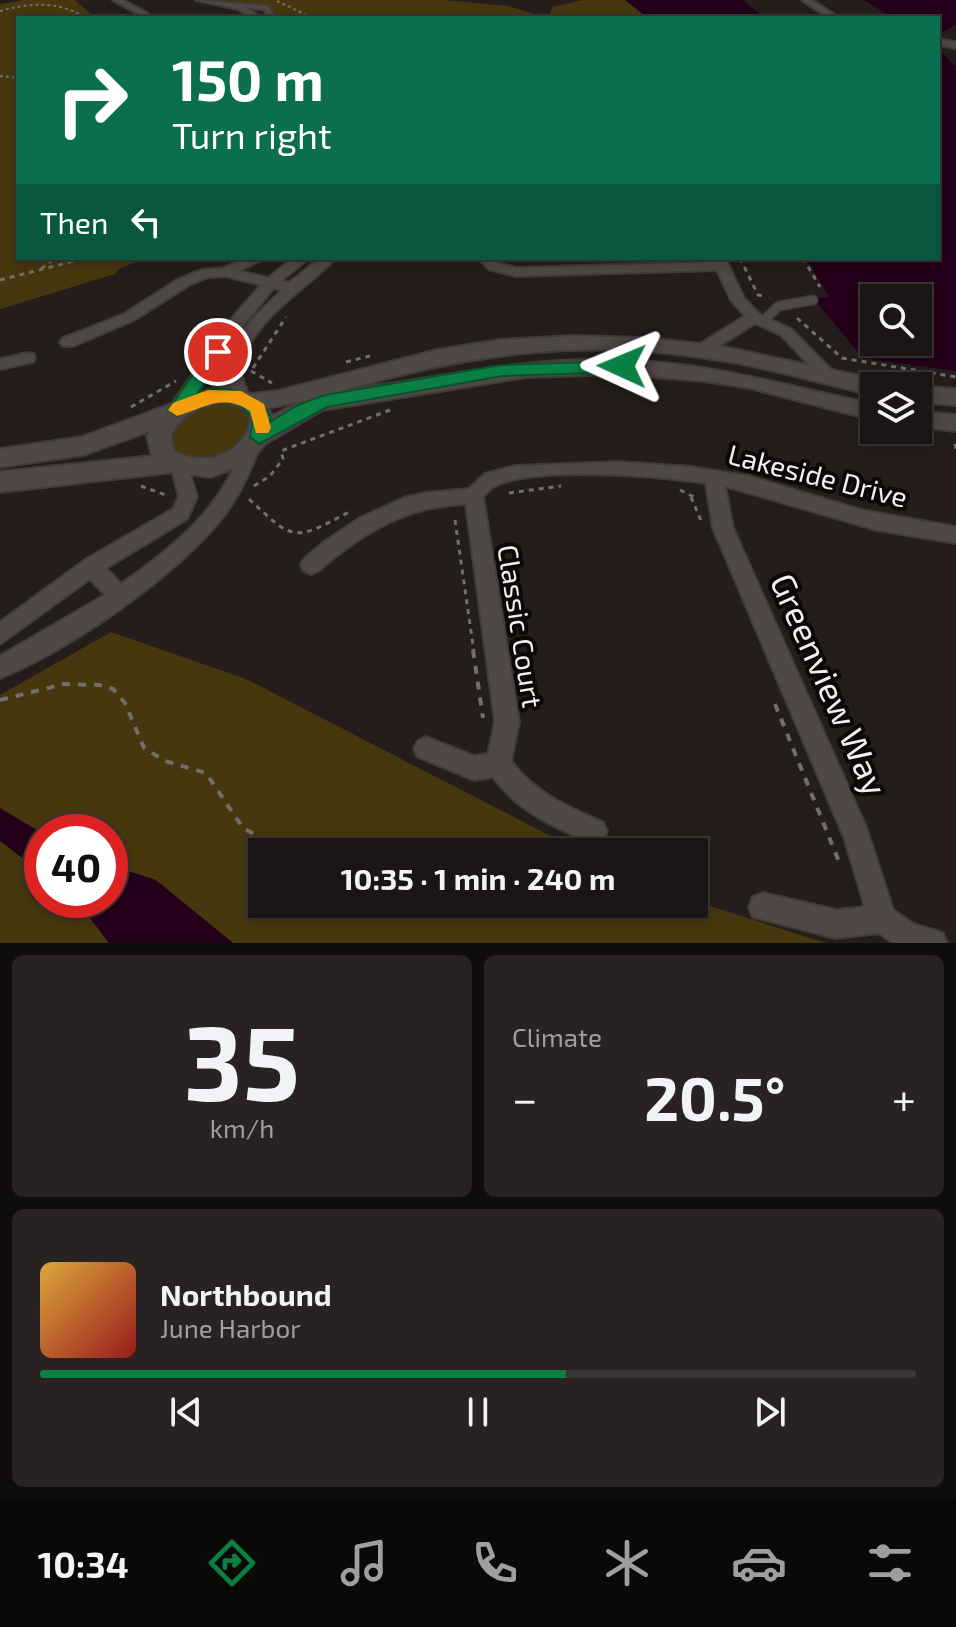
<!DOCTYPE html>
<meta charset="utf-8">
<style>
:root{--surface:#1b1615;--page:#282322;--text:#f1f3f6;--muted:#a09fa0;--line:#393534;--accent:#0b8043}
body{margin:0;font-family:"Exo 2",sans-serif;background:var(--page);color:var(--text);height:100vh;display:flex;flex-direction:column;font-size:30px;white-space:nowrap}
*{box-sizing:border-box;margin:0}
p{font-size:26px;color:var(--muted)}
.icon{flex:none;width:44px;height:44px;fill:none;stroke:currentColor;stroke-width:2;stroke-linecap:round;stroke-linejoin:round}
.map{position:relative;height:943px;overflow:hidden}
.side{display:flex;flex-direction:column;gap:12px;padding:12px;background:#0f0c0c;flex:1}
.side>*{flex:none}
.guide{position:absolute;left:16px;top:16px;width:924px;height:244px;border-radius:0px;box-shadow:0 4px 12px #0003,0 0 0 2px var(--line);background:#0b6e4f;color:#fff;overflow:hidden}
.fabs{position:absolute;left:860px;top:284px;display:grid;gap:16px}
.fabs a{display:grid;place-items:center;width:72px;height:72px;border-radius:0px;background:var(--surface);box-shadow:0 4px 12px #0003,0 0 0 2px var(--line);font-size:40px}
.speed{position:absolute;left:24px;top:814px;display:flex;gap:16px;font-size:40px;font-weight:700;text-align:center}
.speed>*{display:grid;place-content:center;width:104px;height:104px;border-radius:50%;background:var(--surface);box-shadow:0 4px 12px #0003,0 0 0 2px var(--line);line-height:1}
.speed .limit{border:12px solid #d22;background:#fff;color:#111}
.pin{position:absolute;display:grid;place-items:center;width:68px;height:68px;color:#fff;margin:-34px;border:4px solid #fff;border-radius:50%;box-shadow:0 2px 8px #0007}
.me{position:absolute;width:88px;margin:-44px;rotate:271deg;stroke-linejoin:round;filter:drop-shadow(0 0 6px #0008)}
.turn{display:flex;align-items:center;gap:28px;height:168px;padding:0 24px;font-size:36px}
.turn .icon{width:104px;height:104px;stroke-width:2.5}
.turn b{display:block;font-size:56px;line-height:68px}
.then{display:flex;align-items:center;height:76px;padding:0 24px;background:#0003;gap:16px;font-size:30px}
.big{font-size:60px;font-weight:700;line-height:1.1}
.side .widget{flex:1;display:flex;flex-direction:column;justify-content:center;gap:12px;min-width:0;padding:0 28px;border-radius:12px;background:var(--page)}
.side .dial{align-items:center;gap:0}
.dial b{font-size:104px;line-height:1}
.song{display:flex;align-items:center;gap:24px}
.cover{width:96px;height:96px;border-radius:12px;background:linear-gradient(135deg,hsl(40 70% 55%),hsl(0 70% 35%))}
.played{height:8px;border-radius:4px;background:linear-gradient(90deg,var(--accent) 60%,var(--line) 60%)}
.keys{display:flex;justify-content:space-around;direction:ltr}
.heat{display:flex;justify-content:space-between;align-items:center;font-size:44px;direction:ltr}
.side .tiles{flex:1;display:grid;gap:12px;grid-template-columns:1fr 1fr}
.widget:last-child{grid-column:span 2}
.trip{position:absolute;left:248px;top:838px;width:460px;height:80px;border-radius:0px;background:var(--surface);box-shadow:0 4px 12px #0003,0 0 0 2px var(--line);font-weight:700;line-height:80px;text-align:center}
.menu{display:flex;height:128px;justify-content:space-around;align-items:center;background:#0b0908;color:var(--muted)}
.menu .icon{width:56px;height:56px}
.menu .on{color:var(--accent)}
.menu b{font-size:36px;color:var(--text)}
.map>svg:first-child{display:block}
</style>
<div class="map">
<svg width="956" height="943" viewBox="0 0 956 943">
<rect width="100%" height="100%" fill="#241d1c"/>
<path fill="#46370e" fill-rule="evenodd" d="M 24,0 L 75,0 L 95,18 L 18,18 L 18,258 L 147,258 L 118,269 L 115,274 L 0,309 L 0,4 Z
M 209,0 L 443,0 L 509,6 L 539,16 L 276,18 L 278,15 C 259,0 232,4 209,0 Z
M 583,0 L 625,0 L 648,18 L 549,18 L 552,7 Z
M 221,402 C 299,413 198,498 170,443 C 171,414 197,407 221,402 Z
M 111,632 L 246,679 L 582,852 L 262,852 L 262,904 L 694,904 L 694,901 L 826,943 L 0,943 L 0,695 ZM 42,832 L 110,832 L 110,900 L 42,900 Z"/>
<path fill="#24001a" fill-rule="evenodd" d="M 625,0 L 743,0 L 764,18 L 648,18 Z
M 864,0 L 956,0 L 956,25 L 938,34 L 938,18 L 893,18 Z
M 938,49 L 956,66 L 956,371 L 863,358 L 813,298 L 829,297 L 806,258 L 938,258 ZM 874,298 L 918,298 L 918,342 L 874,342 Z
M 0,808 L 42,833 L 42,873 L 0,841 Z
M 110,865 L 156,880 L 233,943 L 109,943 L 76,900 L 110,900 Z"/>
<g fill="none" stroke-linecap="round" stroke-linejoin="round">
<defs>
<path id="lane" d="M 765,319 L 779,306 L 813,300"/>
<path id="street" d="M 113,0 L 123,0 L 156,18 L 146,18 Z
M 196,0 L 268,6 L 276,18 L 268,18 L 265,10 L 245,7 L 262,18 L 252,18 L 238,9 Z
M 802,0 L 812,0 L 839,18 L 829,18 Z
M 938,39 L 956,42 L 956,48 L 938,45 Z
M 246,258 L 265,258 L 239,271 L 268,278 L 293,258 L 309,258 L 281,281 L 289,283 L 320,258 L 336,258 C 307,288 249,322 242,367 C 240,377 246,387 249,397 L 247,401 L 235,401 C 211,355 250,321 282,290 L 274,288 L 238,331 L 183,414 L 171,414 L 169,410 L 171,406 L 227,324 L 261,285 L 225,276 L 208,277 L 189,285 L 134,320 L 73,346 L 63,346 L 60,342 L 63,338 L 124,314 L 179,279 L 201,270 L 223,268 Z
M 478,258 L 493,258 L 499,263 L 516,268 L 713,262 L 711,258 L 725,258 L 744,298 L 759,314 L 791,329 L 838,377 L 830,383 L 824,381 L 781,335 L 755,323 L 707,354 L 697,354 L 694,350 L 697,346 L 745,316 L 731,300 L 717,270 L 516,276 L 489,269 Z
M 27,353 L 33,354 L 35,358 L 33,362 L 0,369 L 0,359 Z
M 250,442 L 259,449 C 248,476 237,501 218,523 C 170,580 69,650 0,678 L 0,656 L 105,595 L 90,579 L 0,644 L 0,622 L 85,560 L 173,509 L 179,497 L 171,466 L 174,461 L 186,461 L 197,497 L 187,519 L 106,568 L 121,584 C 160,557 205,522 228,479 C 234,468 238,455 244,444 Z
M 618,462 L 691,467 L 748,476 L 861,510 L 956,527 L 956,543 L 877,530 L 725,486 L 733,528 L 866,827 L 893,910 L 913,924 L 943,933 L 947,943 L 893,943 L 879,933 L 836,938 L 753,917 L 749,907 L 753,897 L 763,893 L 836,910 L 865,907 L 844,837 L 713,528 L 706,483 C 656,476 542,466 497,485 C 491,487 487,492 483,497 L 519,722 L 511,761 C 535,793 567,807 603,822 L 607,831 L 603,840 L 594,844 C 554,827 519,812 493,777 L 474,780 L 418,757 L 414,749 L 418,741 L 426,737 L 474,756 L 488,754 L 495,722 L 466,504 C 405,506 363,533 318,571 L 311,574 L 304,571 L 301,565 L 304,559 L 323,543 L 360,518 L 404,498 L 425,493 L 469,489 L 485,474 L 515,466 Z"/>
<path id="secondary" d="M 573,336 L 646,338 L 719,346 L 874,379 L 884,386 L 874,386 L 874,395 C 822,384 772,368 719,360 C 585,338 474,352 345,390 C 437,379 524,357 617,360 C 711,362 784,386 874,404 L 874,420 L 750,388 L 705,381 L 616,374 L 527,377 L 322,410 L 265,444 L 249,463 L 210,477 L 174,472 L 0,492 L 0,472 L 152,456 L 147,436 L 150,431 L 83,455 L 0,467 L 0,449 L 82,437 L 214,388 L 225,386 L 251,394 L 278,391 L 437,350 L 500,340 ZM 225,402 L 243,408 L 251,418 C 245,454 206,468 174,451 L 171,436 C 181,414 201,405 225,402 ZM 299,402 L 273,416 L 267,408 Z
M 918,386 L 956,389 L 956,405 L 918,402 Z
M 918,411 L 956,415 L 956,431 L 918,427 Z"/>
</defs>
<use href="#lane" stroke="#403b39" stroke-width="11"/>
<use href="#street" stroke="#403b39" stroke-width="4"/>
<use href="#secondary" stroke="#403b39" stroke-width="4"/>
<path stroke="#736d6c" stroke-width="2" stroke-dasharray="3 3" stroke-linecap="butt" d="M 277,1 L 313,18
M 0,11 C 29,3 59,0 85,18
M 0,76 L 18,78"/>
<path stroke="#736d6c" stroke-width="3" stroke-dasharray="5 5" stroke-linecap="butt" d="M 740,258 L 758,295 L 763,296
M 803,258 L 820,287
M 41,269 L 55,258
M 0,280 L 86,258
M 797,318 L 842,358 L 956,377
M 346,362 L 370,356
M 253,368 L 286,317
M 251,371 L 272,383
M 884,375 L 901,377 L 908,386
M 131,407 L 176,381
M 902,430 L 910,432
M 955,444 L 956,449
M 141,486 L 168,496
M 254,486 L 270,476 L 283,459 L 281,451 L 390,410
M 680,490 L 698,499
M 509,493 L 561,486
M 691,497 L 702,523
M 249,499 C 294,541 293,542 349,512
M 455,520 L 474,652"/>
<path stroke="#736d6c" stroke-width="4" stroke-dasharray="8 8" stroke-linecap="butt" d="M 473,650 L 483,718
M 0,700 L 64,684 L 99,685 L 113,689 L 125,703 L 144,748 L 165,761 L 206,773 L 243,828 L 288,852
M 775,704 L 840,864
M 318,904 L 319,907"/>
<use href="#lane" stroke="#504846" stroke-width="8"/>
<use href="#street" fill="#504846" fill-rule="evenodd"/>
<use href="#secondary" fill="#504846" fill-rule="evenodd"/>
</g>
<path fill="#0b8043" stroke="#07532c" stroke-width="2" d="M 218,347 L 226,352 L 197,394 C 225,382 255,392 271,417 L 270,422 L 298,405 L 325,395 L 502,365 L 622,361 L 630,366 L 622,372 L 502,376 L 327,407 L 259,444 L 250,437 L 253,418 L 238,403 L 210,402 L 177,416 L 168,410 L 212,348 Z"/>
<path fill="#f59e0b" d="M 208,390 L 241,391 L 264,404 L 271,428 L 268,433 L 256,433 L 250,411 C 223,393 204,408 177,416 L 168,410 L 173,403 Z"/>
<g text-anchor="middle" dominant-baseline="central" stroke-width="8" stroke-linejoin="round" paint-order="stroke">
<g font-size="28" fill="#f5f0ef" stroke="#0b0808">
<text transform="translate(818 475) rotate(14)">Lakeside Drive</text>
<text transform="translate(521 626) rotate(81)">Classic Court</text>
</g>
<g font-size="34" fill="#f5f0ef" stroke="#0b0808">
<text transform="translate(830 684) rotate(66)">Greenview Way</text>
</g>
</g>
</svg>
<div class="fabs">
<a><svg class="icon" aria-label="search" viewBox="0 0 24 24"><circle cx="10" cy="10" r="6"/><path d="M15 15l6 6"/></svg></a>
<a><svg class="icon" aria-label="layers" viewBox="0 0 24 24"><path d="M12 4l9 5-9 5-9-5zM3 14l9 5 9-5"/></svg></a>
</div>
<div class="speed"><div class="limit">40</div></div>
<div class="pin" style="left:218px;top:352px;background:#d93025"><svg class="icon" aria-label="arrive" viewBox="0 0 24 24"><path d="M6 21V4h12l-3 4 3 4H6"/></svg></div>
<svg class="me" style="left:622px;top:366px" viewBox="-20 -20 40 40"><path d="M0-17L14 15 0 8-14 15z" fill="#0b8043" stroke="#fff" stroke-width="4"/></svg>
<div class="trip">10:35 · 1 min · 240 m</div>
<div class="guide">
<div class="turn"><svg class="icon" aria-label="right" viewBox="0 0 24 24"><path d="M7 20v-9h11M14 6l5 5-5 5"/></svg><div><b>150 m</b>Turn right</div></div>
<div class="then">Then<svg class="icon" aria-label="left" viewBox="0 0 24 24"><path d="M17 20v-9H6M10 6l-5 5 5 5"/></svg></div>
</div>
</div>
<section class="side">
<div class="tiles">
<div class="widget dial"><b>35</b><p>km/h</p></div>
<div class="widget"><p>Climate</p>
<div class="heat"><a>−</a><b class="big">20.5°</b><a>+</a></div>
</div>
<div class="widget">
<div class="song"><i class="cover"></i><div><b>Northbound</b><p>June Harbor</p></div></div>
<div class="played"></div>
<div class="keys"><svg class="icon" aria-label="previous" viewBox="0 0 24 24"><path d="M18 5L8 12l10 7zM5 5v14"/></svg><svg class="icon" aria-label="pause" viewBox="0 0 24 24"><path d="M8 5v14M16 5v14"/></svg><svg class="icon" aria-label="next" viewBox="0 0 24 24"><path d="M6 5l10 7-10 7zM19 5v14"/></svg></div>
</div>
</div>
</section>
<nav class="menu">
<b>10:34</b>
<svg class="icon on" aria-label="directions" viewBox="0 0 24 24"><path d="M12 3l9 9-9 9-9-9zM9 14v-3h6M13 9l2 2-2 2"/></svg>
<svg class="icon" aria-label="music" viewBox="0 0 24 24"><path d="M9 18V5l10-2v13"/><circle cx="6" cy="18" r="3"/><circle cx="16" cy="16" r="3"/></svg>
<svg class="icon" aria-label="phone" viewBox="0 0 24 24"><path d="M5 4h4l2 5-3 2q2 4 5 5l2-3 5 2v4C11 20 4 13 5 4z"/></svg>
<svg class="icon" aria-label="climate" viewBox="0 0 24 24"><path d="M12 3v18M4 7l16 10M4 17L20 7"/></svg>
<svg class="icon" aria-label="car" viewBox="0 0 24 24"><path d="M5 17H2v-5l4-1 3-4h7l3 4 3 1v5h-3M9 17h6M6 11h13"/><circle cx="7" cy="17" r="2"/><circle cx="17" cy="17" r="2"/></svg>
<svg class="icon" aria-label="filters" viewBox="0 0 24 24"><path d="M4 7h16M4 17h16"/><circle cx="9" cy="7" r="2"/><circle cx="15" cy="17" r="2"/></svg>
</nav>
